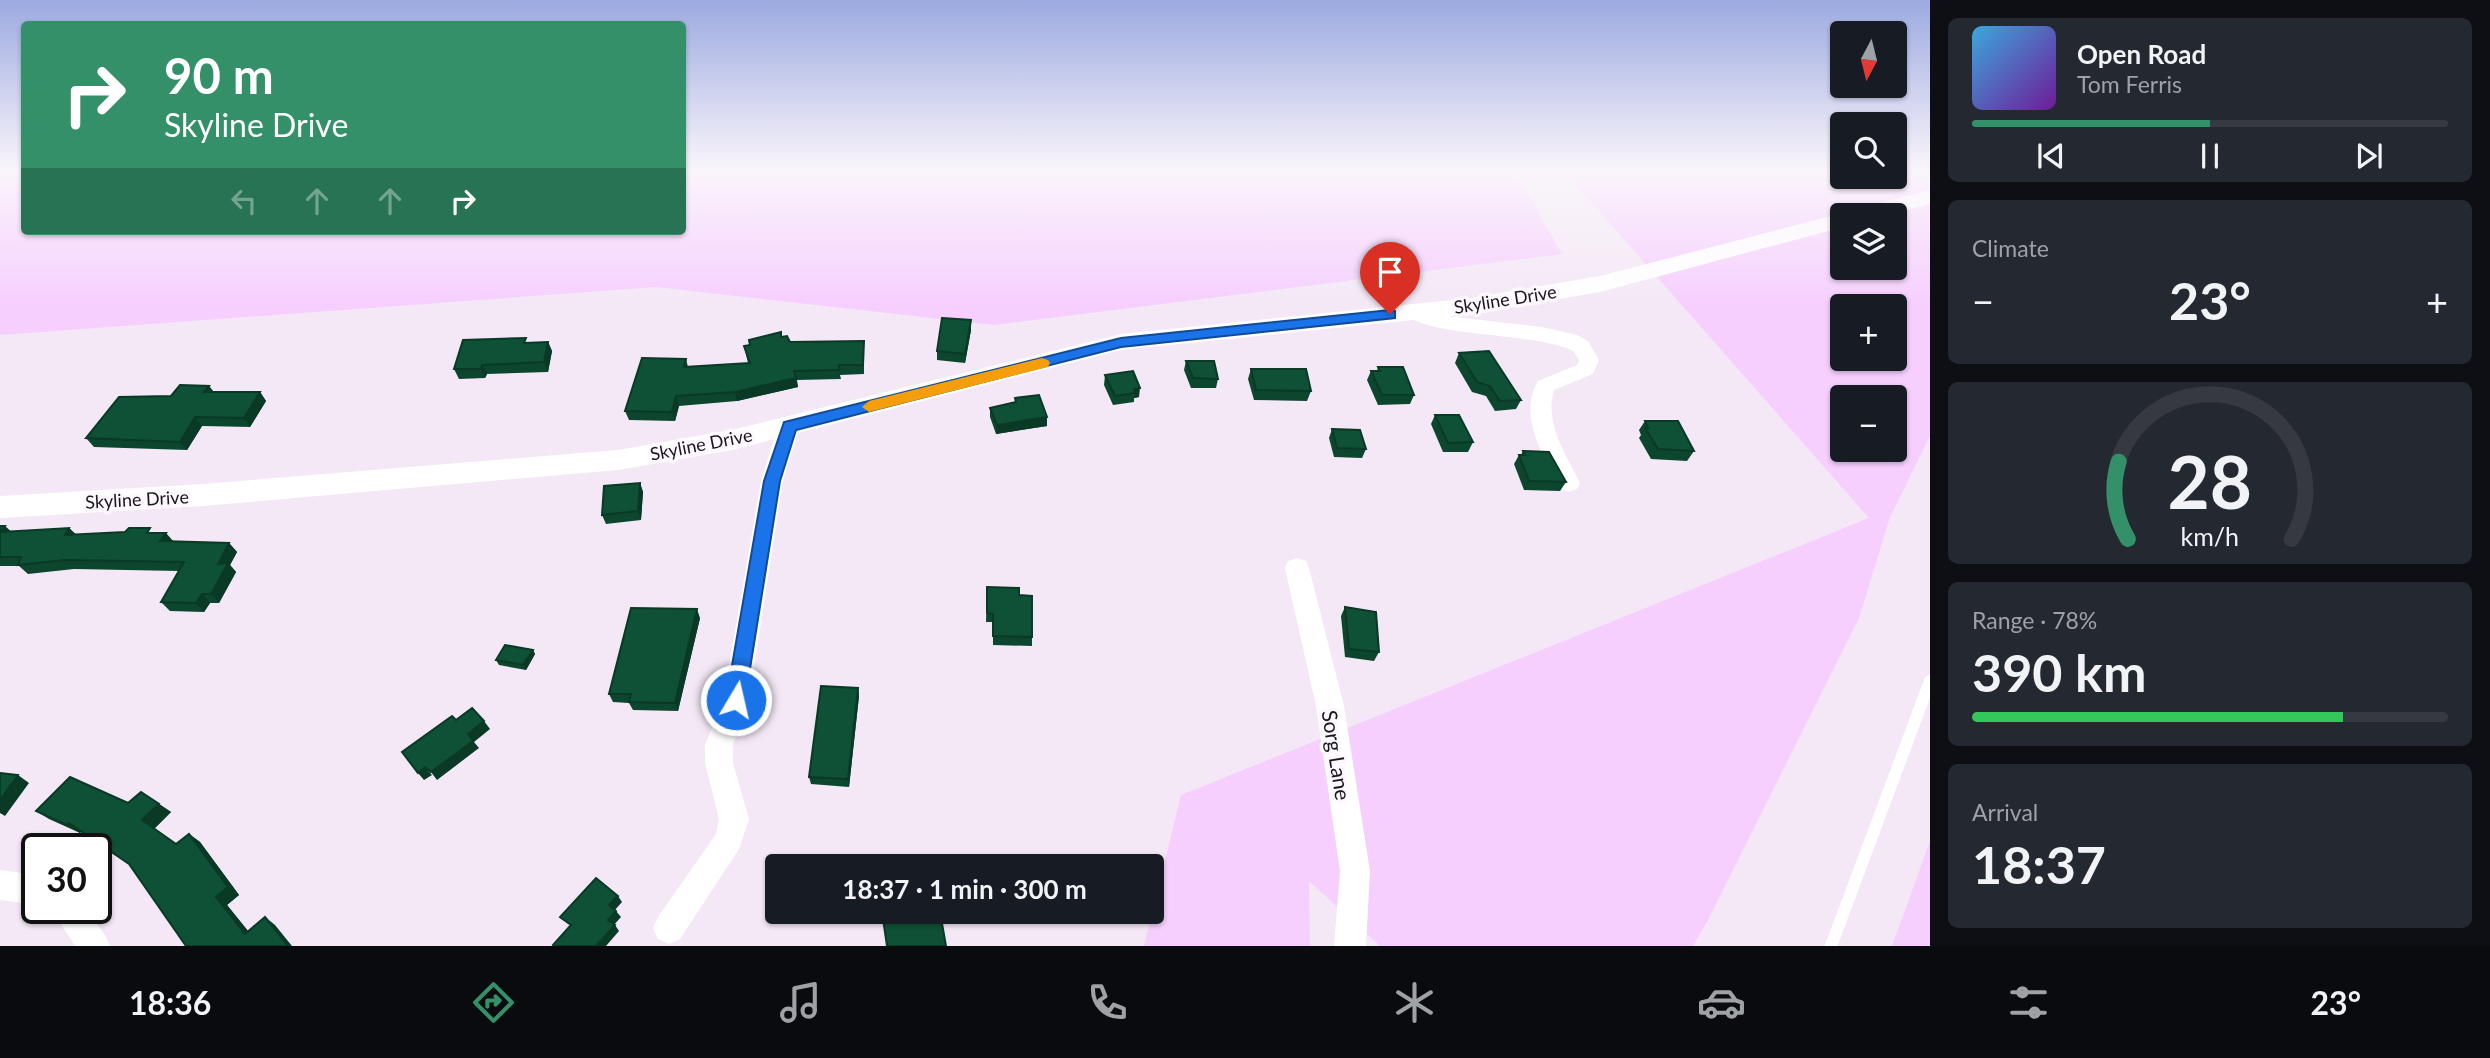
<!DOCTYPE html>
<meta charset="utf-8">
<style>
:root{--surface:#171b24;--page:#242831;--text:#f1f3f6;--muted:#9ea1a6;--line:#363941;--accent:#339068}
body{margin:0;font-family:Lato,sans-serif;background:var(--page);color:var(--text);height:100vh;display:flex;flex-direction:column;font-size:26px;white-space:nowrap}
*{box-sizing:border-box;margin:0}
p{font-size:23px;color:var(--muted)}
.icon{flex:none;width:38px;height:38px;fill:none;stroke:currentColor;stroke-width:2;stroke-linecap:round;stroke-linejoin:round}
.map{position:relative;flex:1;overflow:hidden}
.sheet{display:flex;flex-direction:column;gap:18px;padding:18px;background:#0d0f14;width:560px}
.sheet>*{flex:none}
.banner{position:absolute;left:21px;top:21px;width:665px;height:214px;border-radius:7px;box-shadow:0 2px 5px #0004;background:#339068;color:#fff;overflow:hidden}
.needle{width:46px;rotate:187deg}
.tools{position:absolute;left:1830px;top:21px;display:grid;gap:14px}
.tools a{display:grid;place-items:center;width:77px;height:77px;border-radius:7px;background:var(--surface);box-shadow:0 2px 5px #0004;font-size:35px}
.speed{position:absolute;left:21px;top:833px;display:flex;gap:14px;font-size:35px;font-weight:700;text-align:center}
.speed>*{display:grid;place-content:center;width:91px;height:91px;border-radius:50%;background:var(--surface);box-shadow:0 2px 5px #0004;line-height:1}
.speed .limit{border:4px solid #111;border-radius:10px;background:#fff;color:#111}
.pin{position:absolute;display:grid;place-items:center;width:60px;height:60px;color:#fff;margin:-72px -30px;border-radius:50% 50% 50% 0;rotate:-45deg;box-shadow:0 0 7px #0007}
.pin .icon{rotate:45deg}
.me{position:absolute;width:77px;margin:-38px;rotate:9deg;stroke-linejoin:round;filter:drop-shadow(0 0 5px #0008)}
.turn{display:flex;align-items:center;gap:24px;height:147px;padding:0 28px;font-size:32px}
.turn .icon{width:91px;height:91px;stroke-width:2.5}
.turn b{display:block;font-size:49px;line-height:60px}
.lanes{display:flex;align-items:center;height:66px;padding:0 28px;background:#0003;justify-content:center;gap:35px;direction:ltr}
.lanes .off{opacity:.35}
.big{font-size:52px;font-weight:700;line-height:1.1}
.sheet .widget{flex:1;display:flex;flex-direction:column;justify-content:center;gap:10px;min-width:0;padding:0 24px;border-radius:10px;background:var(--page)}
.sheet .dial{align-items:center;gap:0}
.dial svg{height:182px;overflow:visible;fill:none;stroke:var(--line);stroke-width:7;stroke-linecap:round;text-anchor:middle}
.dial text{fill:var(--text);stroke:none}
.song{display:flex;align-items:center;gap:21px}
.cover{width:84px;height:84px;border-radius:10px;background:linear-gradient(135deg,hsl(200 70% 55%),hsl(280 70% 35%))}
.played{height:7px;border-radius:4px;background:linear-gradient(90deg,var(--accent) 50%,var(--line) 50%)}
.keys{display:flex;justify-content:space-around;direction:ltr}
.heat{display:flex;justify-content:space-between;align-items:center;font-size:38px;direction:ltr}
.charge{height:10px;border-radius:5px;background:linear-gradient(90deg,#34c759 78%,var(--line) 0)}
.trip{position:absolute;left:765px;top:854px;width:399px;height:70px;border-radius:7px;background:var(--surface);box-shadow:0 2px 5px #0004;font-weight:700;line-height:70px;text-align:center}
.tab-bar{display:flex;height:112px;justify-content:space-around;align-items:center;background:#090b0e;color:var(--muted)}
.tab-bar .icon{width:49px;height:49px}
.tab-bar .active{color:var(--accent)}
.tab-bar b{font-size:32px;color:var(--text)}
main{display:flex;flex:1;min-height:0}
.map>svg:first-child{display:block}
</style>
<main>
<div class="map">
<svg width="1930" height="946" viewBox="0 0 1930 946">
<rect width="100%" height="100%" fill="#f4e8f6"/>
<path fill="#f6cffe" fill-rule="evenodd" d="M 0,170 L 24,170 L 24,231 L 682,231 L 683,170 L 1514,170 L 1562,254 L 994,325 L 656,287 L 0,335 Z
M 1563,170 L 1843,170 L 1843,177 L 1895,177 L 1895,170 L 1930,170 L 1930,436 L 1890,517 L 1859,618 L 1707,922 L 1693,946 L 1380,946 L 1309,881 L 1310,946 L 1144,946 L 1181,795 L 1869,518 ZM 1843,215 L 1895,215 L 1895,268 L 1843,268 ZM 1843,306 L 1895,306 L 1895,359 L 1843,359 ZM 1843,397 L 1895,397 L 1895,450 L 1843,450 Z
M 1930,841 L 1930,946 L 1892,946 Z"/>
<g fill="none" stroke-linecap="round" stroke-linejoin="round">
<path stroke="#fff" stroke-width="12" d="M 1831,946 L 1930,681"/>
<path fill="#fff" fill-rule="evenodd" d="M 1414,306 L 1446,316 L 1542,327 L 1577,335 L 1588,341 L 1599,360 L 1593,374 L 1554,390 C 1544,424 1566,454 1580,483 L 1577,489 L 1569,492 L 1561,489 C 1544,458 1517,416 1538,381 L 1577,365 L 1579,360 L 1573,351 C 1540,332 1421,338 1404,312 L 1407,307 Z
M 789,418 L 797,420 L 800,426 L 783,481 L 749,700 L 733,745 L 733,763 L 749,819 L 739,849 L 680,939 L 669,944 L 658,939 L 653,928 L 658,917 L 716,834 L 719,819 L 705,763 L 705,745 L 723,700 L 761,481 L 778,426 L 781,420 Z
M 1297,558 L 1306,561 L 1309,568 L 1344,706 L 1370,871 L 1366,946 L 1334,946 L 1340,871 L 1316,706 L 1285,568 L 1288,561 Z
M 0,870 L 37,875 L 37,905 L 0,900 Z
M 51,908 L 85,908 L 105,935 L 110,946 L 75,946 Z"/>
<path fill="#fff" fill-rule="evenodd" d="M 1930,190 L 1930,204 L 1886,215 L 1843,215 L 1843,227 L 1600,292 L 1471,314 L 1121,350 L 732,450 L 618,470 L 203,506 L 0,518 L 0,496 L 203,484 L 618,450 L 732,430 L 1121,334 L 1471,298 L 1600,276 L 1843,213 L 1850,215 L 1853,210 Z"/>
</g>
<path fill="#0d462f" d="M 971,320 L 971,330 L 965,363 L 937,360 L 937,351 Z
M 781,337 L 790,342 L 864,350 L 864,374 L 840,375 L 841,379 L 797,380 L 798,387 L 737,401 L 679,406 L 675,421 L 629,420 L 625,411 L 686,359 L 688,367 L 748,363 L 744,346 Z
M 548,342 L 552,351 L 548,372 L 487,374 L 485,378 L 459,379 L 454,369 L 528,343 Z
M 1459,353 L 1521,400 L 1516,409 L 1495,411 L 1486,396 L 1472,392 L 1455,363 Z
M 1186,361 L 1218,379 L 1216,388 L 1191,388 L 1184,370 Z
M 1378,367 L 1414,395 L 1410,404 L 1378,405 L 1367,380 L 1371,371 L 1377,371 Z
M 1251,369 L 1311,391 L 1307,401 L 1254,400 L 1248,379 Z
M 1133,371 L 1139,397 L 1134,398 L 1134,402 L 1113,405 L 1104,385 L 1105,375 Z
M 209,386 L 214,392 L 260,392 L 266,401 L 250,427 L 202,426 L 187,450 L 94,447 L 86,438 L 171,396 Z
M 1015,398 L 1047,417 L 1047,426 L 996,434 L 990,417 L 990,408 L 1015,402 Z
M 1435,415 L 1473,442 L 1468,452 L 1443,452 L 1431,424 Z
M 1645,421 L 1694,451 L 1687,461 L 1651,459 L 1639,438 L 1641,435 L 1639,430 Z
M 1332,429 L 1366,449 L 1362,458 L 1334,457 L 1329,438 Z
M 1523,451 L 1566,482 L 1560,491 L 1524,490 L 1514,464 L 1519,455 L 1521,455 Z
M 640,483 L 643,492 L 641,520 L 606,524 L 602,515 Z
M 0,526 L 11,532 L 69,528 L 76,535 L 154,533 L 174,542 L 229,543 L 237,552 L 230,565 L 236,572 L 219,603 L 210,603 L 204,612 L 170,611 L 161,602 L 179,571 L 74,569 L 28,574 L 19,566 L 0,566 Z
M 987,587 L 1019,595 L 1032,637 L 1032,646 L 993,645 L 993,622 L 986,622 Z
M 1345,607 L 1379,652 L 1374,661 L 1345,657 L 1341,616 Z
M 700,618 L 678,711 L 633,710 L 629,703 L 613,702 L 609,694 Z
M 533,650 L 535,654 L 526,670 L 499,665 L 496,660 Z
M 858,688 L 859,696 L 849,787 L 811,784 L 809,777 Z
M 128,803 L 159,804 L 171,812 L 154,829 L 176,844 L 189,834 L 200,842 L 239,895 L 227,905 L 248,931 L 275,925 L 186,946 L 129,864 L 81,832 L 80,833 L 49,819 L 36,811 Z"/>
<path fill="#0a3926" d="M 971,320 L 971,330 L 965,363 L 965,354 Z
M 548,342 L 552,351 L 548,372 L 544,362 Z
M 482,365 L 487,374 L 485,378 L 481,369 Z
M 796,378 L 798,387 L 737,401 L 735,392 Z
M 209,386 L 215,395 L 204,392 Z
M 1140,388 L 1139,397 L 1134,398 L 1135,393 L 1134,389 Z
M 260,392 L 266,401 L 250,427 L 244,418 Z
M 676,396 L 679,406 L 675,421 L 672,412 Z
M 195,417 L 202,426 L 187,450 L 180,442 Z
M 1047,417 L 1047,426 L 996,434 L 997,425 Z
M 640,483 L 643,492 L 641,520 L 638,511 Z
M 5,526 L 15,535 L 1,532 Z
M 69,528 L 79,537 L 65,535 Z
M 166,533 L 174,542 L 160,541 Z
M 229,543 L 237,552 L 230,565 L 236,572 L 219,603 L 211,594 L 218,564 Z
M 202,594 L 210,603 L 204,612 L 196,603 Z
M 697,609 L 700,618 L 678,711 L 675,703 Z
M 533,650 L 535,654 L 526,670 L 523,665 Z
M 858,688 L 859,696 L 849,787 L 848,779 Z
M 484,721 L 490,729 L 474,742 L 479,748 L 437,780 L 431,772 L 468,734 Z
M 425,767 L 432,775 L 424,780 L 418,773 Z
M 18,775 L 29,783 L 5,816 L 0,813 L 0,800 Z
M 159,804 L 171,812 L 154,829 L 142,820 Z
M 69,823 L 82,831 L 80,833 L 67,825 Z
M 189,834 L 200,842 L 239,895 L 227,905 L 256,941 L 245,934 L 216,897 Z
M 618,896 L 622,902 L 614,911 L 609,905 Z
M 616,911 L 621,917 L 613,926 L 608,920 Z
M 265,917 L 275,925 L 292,946 L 288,946 Z
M 615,925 L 619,931 L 606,946 L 596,946 Z"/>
<path fill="#0f5137" stroke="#0a3926" stroke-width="2" d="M 942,318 L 971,320 L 965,354 L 937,351 Z
M 781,332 L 781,337 L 787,336 L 790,342 L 864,341 L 863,365 L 839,365 L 839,370 L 794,371 L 796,378 L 735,392 L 676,396 L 672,412 L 625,411 L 642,358 L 686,359 L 684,367 L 750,363 L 744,346 L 750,345 L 749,340 Z
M 526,338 L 524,343 L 548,342 L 544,362 L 482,365 L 481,369 L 454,369 L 463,340 Z
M 1489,351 L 1521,400 L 1500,401 L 1490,386 L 1477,382 L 1459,353 Z
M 1186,361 L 1214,361 L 1218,379 L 1193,378 Z
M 1378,367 L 1403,367 L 1414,395 L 1382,395 L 1371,371 L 1380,371 Z
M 1251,369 L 1306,369 L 1311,391 L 1256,390 Z
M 1133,371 L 1140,388 L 1134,389 L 1135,393 L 1115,396 L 1105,375 Z
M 180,385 L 209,386 L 204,392 L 260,392 L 244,418 L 195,417 L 180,442 L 86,438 L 119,397 L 171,396 Z
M 1039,395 L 1047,417 L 997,425 L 990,408 L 1016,402 L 1015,398 Z
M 1435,415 L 1459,415 L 1473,442 L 1448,443 Z
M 1645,421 L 1678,421 L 1694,451 L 1658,449 L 1645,428 L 1648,428 Z
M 1332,429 L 1360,430 L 1366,449 L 1337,448 Z
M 1523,451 L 1549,452 L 1566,482 L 1529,481 L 1519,455 L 1525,455 Z
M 640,483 L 638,511 L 602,515 L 604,486 Z
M 0,526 L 5,526 L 1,532 L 69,528 L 65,535 L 125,532 L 129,528 L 150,528 L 147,533 L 166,533 L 160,541 L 229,543 L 218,564 L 228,563 L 211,594 L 202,594 L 196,603 L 161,602 L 184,562 L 65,560 L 18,565 L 21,557 L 0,557 Z
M 987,587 L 1019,588 L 1019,595 L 1032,596 L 1032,637 L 993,636 L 993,614 L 987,613 Z
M 1345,607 L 1376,612 L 1379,652 L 1349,649 Z
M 631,608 L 697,609 L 675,703 L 629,702 L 631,694 L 609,694 Z
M 505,645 L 533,650 L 523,665 L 496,660 Z
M 821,686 L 858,688 L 848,779 L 809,777 Z
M 472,708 L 484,721 L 468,734 L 473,741 L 431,772 L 425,767 L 418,773 L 402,752 L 452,716 L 456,720 Z
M 0,773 L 18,775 L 0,800 Z
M 70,777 L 128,803 L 141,792 L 159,804 L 142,820 L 176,844 L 189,834 L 228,887 L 216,897 L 245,934 L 265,917 L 288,946 L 186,946 L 129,864 L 69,823 L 67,825 L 36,811 Z
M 596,878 L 618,896 L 609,905 L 616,911 L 608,920 L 615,925 L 596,946 L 554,946 L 553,945 L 571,925 L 560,917 Z
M 882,912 L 940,912 L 946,946 L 887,946 Z"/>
<linearGradient id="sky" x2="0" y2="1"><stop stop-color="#9caae0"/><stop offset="0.56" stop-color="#faf5fb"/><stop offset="1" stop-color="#faf5fb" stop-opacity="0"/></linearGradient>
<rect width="1930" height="303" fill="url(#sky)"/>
<path fill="#1a73e8" stroke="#114b97" stroke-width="2" d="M 1390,310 L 1395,311 L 1395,318 L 1121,347 L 796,430 L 780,481 L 745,700 L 743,706 L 736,708 L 729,706 L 726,700 L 764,481 L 784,422 L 1121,338 Z"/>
<path fill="#f59e0b" d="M 1042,358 L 1048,360 L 1050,363 L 1048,367 L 869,412 L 862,407 L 869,401 Z"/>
<g text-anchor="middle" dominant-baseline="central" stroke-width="7" stroke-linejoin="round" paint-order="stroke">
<g font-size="18" fill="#1a161b" stroke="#fdf8fe">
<text transform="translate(1505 299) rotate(-9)">Skyline Drive</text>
<text transform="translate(701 444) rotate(-11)">Skyline Drive</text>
<text transform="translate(137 499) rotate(-3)">Skyline Drive</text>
</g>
<g font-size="21" fill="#1a161b" stroke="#fdf8fe">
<text transform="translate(1337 755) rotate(81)">Sorg Lane</text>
</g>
</g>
</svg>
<div class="tools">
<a><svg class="needle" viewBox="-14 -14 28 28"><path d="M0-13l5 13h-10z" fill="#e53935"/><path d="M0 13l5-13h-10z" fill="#9ea1a6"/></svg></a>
<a><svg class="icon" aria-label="search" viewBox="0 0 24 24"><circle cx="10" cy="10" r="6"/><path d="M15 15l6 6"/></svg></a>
<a><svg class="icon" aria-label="layers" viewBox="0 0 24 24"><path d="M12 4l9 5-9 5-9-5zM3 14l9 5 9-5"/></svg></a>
<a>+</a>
<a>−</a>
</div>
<div class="speed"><div class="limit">30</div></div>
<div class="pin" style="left:1390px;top:314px;background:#d93025"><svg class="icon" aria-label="arrive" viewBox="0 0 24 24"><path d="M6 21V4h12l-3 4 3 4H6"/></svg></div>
<svg class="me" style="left:736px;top:700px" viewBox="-20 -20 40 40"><circle r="17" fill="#1a73e8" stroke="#fff" stroke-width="3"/><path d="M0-11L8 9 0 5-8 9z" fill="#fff"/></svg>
<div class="trip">18:37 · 1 min · 300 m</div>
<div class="banner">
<div class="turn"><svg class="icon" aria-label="right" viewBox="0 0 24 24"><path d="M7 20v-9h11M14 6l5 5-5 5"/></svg><div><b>90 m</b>Skyline Drive</div></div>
<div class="lanes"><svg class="icon off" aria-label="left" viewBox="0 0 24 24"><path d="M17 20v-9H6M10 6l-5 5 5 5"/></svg><svg class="icon off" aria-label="ahead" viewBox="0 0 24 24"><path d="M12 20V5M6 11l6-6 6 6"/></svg><svg class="icon off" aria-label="ahead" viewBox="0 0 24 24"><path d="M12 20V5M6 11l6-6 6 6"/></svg><svg class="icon" aria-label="right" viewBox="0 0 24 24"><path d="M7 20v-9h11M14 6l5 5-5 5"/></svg></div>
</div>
</div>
<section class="sheet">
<div class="widget">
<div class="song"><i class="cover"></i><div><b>Open Road</b><p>Tom Ferris</p></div></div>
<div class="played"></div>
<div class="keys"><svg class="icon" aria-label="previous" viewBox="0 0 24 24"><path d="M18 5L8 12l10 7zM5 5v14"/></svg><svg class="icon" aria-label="pause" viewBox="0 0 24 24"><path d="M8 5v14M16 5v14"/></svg><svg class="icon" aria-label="next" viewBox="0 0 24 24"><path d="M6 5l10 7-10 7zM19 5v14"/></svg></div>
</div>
<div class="widget"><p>Climate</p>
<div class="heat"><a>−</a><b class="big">23°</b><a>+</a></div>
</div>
<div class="widget dial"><svg viewBox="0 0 100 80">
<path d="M14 69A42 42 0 1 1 86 69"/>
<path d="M14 69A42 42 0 0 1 10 35" stroke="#339068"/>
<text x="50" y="56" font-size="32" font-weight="700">28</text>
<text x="50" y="72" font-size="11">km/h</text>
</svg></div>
<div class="widget"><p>Range · 78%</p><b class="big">390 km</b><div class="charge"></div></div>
<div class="widget"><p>Arrival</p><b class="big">18:37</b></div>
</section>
</main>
<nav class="tab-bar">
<b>18:36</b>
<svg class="icon active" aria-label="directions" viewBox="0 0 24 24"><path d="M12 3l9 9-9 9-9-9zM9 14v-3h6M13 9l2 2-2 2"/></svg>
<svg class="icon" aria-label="music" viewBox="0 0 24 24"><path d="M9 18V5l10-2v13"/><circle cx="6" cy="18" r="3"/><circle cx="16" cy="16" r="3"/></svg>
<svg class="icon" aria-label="phone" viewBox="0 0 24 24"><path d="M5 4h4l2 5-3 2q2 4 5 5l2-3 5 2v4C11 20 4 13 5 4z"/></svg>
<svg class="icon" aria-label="climate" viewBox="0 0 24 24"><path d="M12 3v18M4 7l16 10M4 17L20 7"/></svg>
<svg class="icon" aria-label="car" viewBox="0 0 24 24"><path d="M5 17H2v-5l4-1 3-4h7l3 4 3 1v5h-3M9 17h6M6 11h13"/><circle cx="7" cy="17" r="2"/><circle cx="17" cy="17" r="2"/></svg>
<svg class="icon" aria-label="filters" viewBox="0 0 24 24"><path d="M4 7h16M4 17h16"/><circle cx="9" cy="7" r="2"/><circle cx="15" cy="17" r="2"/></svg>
<b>23°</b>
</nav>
